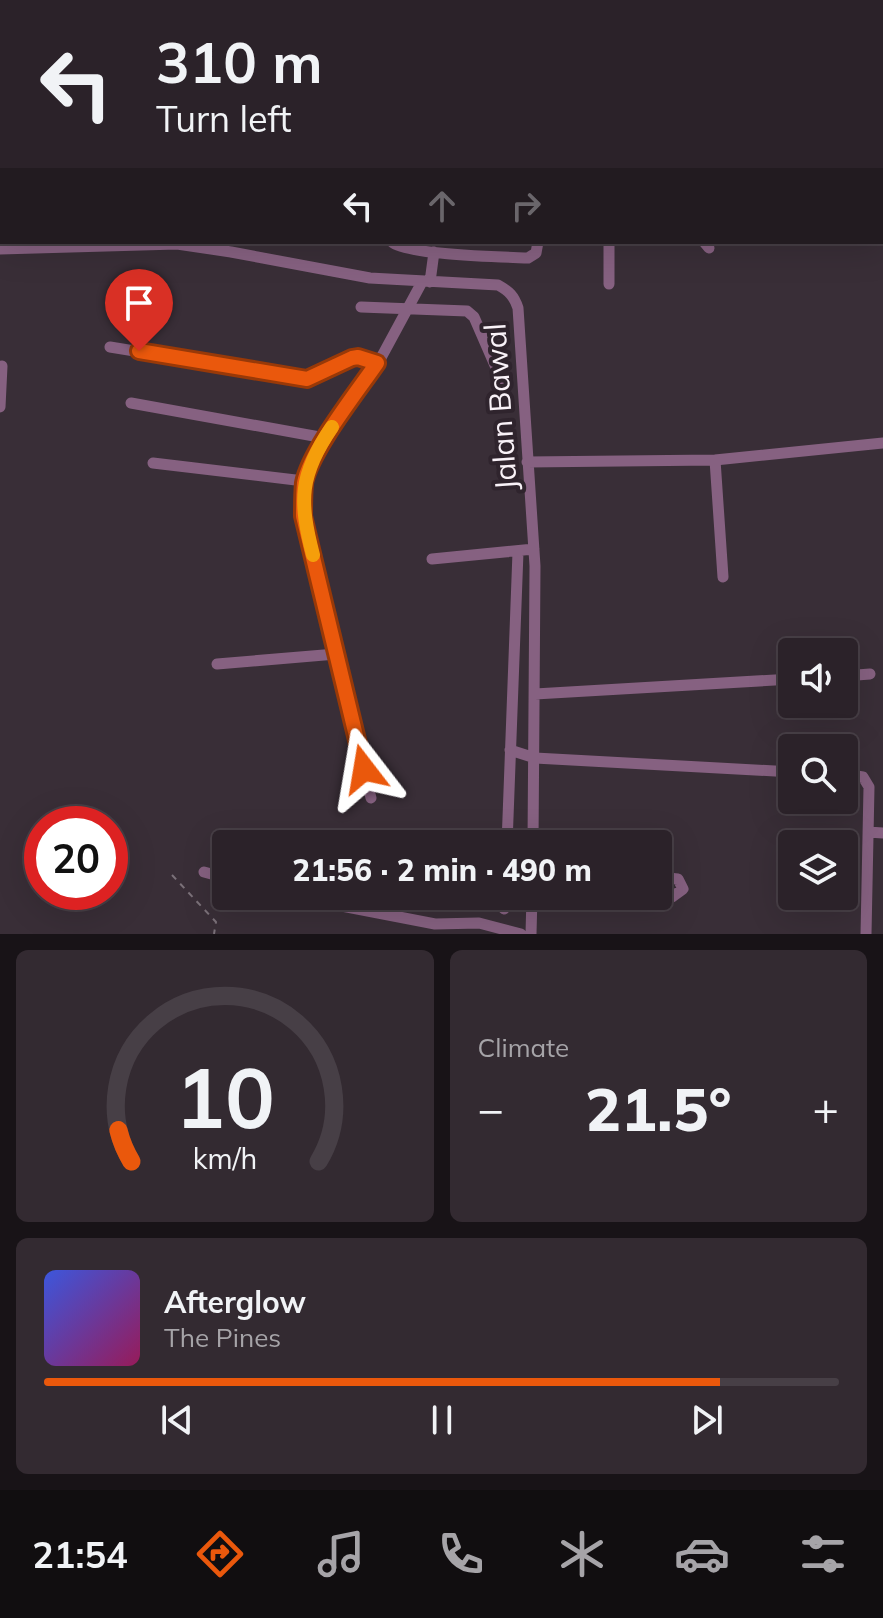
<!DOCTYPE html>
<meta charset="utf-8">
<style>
:root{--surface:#2b2229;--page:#332a31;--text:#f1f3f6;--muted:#a6a4a8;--line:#473f46;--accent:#ea580c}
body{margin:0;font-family:Mulish,sans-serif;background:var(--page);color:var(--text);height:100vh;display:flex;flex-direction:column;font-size:30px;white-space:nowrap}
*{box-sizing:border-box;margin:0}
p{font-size:26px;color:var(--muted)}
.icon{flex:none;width:44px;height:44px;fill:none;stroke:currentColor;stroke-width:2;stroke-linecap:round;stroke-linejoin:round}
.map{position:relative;height:934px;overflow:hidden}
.drawer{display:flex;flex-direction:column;gap:16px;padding:16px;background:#181317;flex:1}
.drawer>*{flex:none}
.banner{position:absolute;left:0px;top:0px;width:884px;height:244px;box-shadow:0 8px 32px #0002,0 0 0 2px var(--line);background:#2b2229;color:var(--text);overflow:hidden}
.buttons{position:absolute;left:778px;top:638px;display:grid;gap:16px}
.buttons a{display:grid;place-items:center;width:80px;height:80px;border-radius:8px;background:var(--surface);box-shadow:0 8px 32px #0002,0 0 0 2px var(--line);font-size:40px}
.speed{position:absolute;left:24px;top:806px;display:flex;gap:16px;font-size:40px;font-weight:700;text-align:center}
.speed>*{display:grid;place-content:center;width:104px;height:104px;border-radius:50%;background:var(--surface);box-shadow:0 8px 32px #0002,0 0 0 2px var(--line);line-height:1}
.speed .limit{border:12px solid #d22;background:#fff;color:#111}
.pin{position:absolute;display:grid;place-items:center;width:68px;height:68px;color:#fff;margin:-82px -34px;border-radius:50% 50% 50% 0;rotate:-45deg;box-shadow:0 0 8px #0007}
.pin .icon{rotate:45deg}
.me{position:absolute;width:88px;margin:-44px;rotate:346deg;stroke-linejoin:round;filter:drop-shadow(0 0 6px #0008)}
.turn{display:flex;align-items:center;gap:28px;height:168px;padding:0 24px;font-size:36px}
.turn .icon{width:104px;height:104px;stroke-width:2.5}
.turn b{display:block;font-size:56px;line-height:68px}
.lanes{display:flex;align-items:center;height:76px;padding:0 24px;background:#0003;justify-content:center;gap:40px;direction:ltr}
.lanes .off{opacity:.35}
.big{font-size:60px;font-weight:800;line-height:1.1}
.drawer .widget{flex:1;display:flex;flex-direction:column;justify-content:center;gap:12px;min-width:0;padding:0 28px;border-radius:12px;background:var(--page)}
.drawer .dial{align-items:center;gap:0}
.dial svg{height:208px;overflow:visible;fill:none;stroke:var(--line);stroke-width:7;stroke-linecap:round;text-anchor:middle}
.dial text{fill:var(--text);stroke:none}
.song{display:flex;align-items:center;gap:24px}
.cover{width:96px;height:96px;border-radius:12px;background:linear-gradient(135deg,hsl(230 70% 55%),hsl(330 70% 35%))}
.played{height:8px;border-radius:4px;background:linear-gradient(90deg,var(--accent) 85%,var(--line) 85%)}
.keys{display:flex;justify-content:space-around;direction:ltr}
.heat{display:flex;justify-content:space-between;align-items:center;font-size:44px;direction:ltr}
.drawer .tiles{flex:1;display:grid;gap:16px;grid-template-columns:1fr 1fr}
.widget:last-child{grid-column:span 2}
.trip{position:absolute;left:212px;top:830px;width:460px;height:80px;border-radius:8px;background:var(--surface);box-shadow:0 8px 32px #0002,0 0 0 2px var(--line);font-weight:800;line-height:80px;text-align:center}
.dock{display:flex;height:128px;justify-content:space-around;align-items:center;background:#110e10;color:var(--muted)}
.dock .icon{width:56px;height:56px}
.dock .current{color:var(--accent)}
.dock b{font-size:36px;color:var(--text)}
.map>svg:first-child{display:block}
</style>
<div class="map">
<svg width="883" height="934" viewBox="0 0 883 934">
<rect width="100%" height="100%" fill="#392e37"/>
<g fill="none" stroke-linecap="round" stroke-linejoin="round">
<path stroke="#7b7179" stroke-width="2" stroke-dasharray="6 6" stroke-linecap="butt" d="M 172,875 L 216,922 L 214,934"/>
<path stroke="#866181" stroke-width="11" d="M 290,0 L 291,2
M 444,0 L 446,2
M 401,2 L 404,0
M 392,242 C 406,255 504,257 528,258 L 536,253 L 538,242
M 609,242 L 609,284
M 704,242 L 709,248
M 0,249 L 177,244 L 231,252 L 370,278 L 498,285 C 509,291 514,296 518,308 L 535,566 L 533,844
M 430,282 L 434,252
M 361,307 L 467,311 L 474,317 L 504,386
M 110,347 L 307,379 L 352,358 L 358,357 L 377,363
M 131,403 L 325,438
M 0,407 L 2,366
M 715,460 L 723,577
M 527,462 L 715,460 L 883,443
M 153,463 L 304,481
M 432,559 L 534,549
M 217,664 L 336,654
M 844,676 L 870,674
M 535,694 L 792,679
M 510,750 L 535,758 L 792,772
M 844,774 L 863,777 L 869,787 L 866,934
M 371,798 L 303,516 L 304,481 L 325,438 L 382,356 L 422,282
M 868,832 L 883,833
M 507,844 L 518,552
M 204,872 L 226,878
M 290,896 L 435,924 L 479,923 L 521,934
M 641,896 L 672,897 L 683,889 L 678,879 L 658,877
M 504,909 L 505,896
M 531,934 L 532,896"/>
</g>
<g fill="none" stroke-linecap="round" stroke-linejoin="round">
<defs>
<path id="route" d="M 139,351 L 307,379 L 352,358 L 358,357 L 377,363 C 357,392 310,451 304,483 C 303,494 303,505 303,516 L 364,769"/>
</defs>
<use href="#route" stroke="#983908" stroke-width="20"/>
<use href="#route" stroke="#ea580c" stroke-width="14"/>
<path stroke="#f59e0b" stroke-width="14" d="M 313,555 C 299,501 299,475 332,427"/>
</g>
<g text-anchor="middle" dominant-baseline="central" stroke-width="8" stroke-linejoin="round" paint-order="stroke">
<g font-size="30" fill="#f9f2f8" stroke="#2f242d">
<text transform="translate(500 407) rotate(-94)">Jalan Bawal</text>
</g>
</g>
</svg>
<div class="buttons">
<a><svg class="icon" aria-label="sound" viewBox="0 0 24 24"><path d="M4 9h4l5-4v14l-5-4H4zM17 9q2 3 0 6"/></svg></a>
<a><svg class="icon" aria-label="search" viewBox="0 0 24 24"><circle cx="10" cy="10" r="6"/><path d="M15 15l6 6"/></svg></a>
<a><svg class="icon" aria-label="layers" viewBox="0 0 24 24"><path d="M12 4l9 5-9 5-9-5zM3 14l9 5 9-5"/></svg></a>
</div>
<div class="speed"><div class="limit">20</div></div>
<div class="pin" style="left:139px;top:351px;background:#d93025"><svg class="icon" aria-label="arrive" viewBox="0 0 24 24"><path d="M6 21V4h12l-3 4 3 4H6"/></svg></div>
<svg class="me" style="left:364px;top:769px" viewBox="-20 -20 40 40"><path d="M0-17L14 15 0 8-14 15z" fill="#ea580c" stroke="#fff" stroke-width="4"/></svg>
<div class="trip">21:56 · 2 min · 490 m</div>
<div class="banner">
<div class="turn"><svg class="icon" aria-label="left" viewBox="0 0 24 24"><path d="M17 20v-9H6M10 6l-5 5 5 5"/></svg><div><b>310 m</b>Turn left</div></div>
<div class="lanes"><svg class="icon" aria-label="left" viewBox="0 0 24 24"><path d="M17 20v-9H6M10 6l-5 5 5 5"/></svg><svg class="icon off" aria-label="ahead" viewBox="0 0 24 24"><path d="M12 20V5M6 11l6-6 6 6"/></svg><svg class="icon off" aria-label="right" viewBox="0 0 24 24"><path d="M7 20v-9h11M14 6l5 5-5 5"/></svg></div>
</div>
</div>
<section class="drawer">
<div class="tiles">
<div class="widget dial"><svg viewBox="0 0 100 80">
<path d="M14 69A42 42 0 1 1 86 69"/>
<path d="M14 69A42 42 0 0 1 9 57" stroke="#ea580c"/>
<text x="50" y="56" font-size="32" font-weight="700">10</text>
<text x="50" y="72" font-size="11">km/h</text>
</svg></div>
<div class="widget"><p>Climate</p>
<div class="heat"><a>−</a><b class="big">21.5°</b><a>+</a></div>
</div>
<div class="widget">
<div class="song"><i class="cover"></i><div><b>Afterglow</b><p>The Pines</p></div></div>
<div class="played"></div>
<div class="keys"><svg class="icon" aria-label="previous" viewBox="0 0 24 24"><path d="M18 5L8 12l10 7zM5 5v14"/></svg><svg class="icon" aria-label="pause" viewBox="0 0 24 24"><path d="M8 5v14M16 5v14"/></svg><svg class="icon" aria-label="next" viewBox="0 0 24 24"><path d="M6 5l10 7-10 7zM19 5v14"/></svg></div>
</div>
</div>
</section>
<nav class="dock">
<b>21:54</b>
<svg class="icon current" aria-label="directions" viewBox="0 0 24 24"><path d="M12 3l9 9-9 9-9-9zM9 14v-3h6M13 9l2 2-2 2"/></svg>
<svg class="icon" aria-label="music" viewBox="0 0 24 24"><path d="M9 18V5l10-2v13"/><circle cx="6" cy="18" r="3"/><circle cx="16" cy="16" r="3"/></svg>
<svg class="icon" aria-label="phone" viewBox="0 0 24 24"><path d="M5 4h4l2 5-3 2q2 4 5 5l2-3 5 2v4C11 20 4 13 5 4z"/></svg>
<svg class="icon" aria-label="climate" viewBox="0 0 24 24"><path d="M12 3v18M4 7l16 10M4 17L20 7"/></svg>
<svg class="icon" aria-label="car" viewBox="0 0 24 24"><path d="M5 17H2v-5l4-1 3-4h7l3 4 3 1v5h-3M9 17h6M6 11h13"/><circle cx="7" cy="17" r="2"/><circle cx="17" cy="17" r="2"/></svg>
<svg class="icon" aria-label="filters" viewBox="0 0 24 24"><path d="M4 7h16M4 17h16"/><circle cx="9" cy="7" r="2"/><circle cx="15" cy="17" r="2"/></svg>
</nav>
